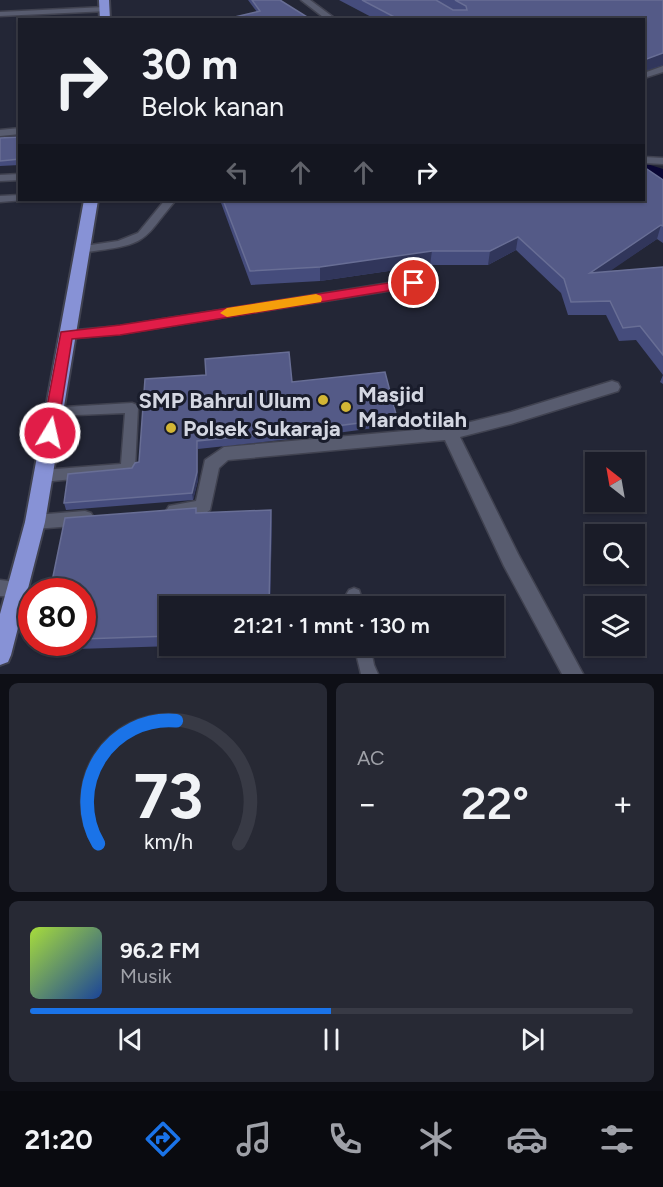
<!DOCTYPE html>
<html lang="id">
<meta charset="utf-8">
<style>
:root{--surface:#1a1c28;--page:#272934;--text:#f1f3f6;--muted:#9fa1a8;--line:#383a45;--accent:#1a73e8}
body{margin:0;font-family:Figtree,sans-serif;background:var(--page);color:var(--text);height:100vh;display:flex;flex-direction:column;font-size:22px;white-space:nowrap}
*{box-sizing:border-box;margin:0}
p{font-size:20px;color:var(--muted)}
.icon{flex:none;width:33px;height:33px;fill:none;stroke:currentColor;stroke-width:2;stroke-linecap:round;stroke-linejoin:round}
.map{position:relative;height:674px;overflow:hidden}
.details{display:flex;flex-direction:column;gap:9px;padding:9px;background:#0e0f16;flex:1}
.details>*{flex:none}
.banner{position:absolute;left:18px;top:18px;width:627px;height:183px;border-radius:0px;box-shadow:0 2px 4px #0004,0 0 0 2px var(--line);background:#1a1c28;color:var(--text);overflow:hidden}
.needle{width:39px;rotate:329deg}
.controls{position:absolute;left:585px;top:452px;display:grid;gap:12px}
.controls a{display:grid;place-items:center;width:60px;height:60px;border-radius:0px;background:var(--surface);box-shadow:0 2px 4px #0004,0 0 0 2px var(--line);font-size:30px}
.speed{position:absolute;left:18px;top:578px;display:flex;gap:12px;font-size:30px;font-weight:700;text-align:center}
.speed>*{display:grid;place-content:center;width:78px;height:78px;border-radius:50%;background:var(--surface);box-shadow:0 2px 4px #0004,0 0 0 2px var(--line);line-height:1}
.speed .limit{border:9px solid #d22;background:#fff;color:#111}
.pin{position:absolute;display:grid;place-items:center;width:51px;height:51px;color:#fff;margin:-26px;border:3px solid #fff;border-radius:50%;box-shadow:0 2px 6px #0007}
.me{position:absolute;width:66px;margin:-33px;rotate:9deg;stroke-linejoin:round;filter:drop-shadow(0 0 4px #0008)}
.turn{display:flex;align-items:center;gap:21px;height:126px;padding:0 24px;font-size:27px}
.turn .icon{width:78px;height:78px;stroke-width:2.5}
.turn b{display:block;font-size:42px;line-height:51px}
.lanes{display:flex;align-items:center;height:57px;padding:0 24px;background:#0003;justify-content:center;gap:30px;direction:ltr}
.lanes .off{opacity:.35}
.big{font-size:45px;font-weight:600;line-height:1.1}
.details .widget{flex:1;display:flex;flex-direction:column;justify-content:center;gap:9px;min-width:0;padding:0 21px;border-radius:9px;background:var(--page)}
.details .dial{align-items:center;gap:0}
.dial svg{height:156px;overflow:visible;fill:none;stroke:var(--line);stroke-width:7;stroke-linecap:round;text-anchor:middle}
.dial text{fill:var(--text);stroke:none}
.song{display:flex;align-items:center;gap:18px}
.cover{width:72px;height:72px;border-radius:9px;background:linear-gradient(135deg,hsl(80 70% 55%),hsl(220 70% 35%))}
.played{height:6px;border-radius:3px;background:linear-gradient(90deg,var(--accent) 50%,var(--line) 50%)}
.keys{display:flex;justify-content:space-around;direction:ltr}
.heat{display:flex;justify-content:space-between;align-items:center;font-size:33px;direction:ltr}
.details .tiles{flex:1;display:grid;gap:9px;grid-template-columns:1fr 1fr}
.widget:last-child{grid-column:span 2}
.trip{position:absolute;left:159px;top:596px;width:345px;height:60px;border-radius:0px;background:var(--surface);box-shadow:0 2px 4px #0004,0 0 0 2px var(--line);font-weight:600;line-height:60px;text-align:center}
.dock{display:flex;height:96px;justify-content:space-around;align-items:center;background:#0a0b10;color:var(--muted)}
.dock .icon{width:42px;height:42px}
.dock .on{color:var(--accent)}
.dock b{font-size:27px;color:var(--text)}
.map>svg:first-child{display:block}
</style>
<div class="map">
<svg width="663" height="674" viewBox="0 0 663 674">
<rect width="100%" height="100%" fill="#232636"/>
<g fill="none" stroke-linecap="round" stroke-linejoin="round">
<path fill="#0a0735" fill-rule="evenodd" d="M 644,163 L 663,169 L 663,182 L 644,176 Z"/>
<defs>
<path id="service" d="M 301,0 L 310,0 L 337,20 L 327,20 Z
M 105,7 L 108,7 L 108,11 L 0,16 L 0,12 Z
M 663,66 L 663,72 L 644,78 L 644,73 Z
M 20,128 L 20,134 L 0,136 L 0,130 Z
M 644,157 L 663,158 L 663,164 L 644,163 Z
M 20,174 L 20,180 L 0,181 L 0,175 Z
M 20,195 L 20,200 L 24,200 L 0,202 L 0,196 Z
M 165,200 L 176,200 C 146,234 151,244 101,250 C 93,251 85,254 79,249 L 84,246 L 118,241 L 138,233 Z
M 414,279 L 420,283 L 418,286 L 120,334 L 66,339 L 60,335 L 66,331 L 120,326 Z
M 132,403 L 137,405 L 138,408 L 135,469 L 133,473 L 43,482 L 38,480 L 36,476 L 38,472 L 43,470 L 121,464 L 125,413 L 53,416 L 48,414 L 47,411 L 48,408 Z
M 354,588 L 359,590 L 364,606 L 348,606 L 346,595 L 349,590 Z
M 354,645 L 370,645 L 374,665 L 378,674 L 361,674 Z"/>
<path id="minor" d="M 612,381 L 618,383 L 620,387 L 618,391 L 511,424 L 460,437 L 518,554 L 583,674 L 562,674 L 504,566 L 445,440 L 228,460 L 219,468 L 210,510 C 199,518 182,521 169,516 L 166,511 L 169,506 L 196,501 L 205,460 L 224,447 L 450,427 L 511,412 Z
M 85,511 L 91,513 L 94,518 L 91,523 L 85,525 L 35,529 L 29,527 L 26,522 L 29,517 L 35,515 Z
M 0,580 L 23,583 L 26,589 L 23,595 L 16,597 L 0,596 Z"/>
<path id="trunk" d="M 99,0 L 109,0 L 110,20 L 100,20 Z
M 84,200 L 98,200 L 45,522 L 11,655 L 8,662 L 0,665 L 0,614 L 25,522 Z"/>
</defs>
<use href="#service" stroke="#404250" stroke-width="3"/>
<use href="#minor" stroke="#404250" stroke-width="3"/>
<use href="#trunk" stroke="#404250" stroke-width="4"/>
<use href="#service" fill="#585c6f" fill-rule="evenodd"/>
<use href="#minor" fill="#585c6f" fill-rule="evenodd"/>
<use href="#trunk" fill="#8792d6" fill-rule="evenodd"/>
</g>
<path fill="#454c7c" d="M 248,0 L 280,0 L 312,20 L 235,20 L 235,17 L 257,12 Z
M 339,0 L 663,0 L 663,65 L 644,71 L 644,20 L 377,20 Z
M 20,137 L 20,165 L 0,166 L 0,138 Z
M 663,180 L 663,243 L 657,239 L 609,271 L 663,267 L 663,384 L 660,382 L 663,375 L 636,340 L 619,341 L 606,315 L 568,315 L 561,293 L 516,250 L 488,265 L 430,265 L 320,281 L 251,285 L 220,200 L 644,200 Z
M 206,375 L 292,382 L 397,418 L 397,425 L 299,438 L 198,449 L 198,480 L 193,500 L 66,510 L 64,503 L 132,468 L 139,462 Z
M 196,508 L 197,513 L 272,521 L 270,606 L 170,606 L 170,645 L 207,645 L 44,650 L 40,642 L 82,642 L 82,591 Z"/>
<path fill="#31365b" d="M 663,53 L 663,65 L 644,71 L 644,60 Z
M 661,225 L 657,239 L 587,287 L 590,273 Z
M 518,237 L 516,250 L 488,265 L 490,251 Z
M 432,251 L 430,265 L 320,281 L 320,267 Z
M 197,441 L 198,449 L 198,480 L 193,500 L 192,493 Z
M 271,510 L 272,521 L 270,606 L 269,606 Z"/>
<path fill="#545a87" stroke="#686e95" stroke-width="1.5" d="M 252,0 L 280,0 L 312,20 L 238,20 L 235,17 L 260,11 Z
M 362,0 L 436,0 L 453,10 L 467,10 L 466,6 L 455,0 L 663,0 L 663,53 L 644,60 L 644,20 L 400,20 Z
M 20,137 L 20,159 L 0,161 L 0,138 Z
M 644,167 L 663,180 L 663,226 L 661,225 L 590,273 L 663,267 L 663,355 L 640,326 L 623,328 L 610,301 L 571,302 L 564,279 L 518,237 L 490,251 L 432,251 L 320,267 L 250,271 L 223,200 L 644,200 Z
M 289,352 L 292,382 L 385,372 L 397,418 L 298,431 L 197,441 L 197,472 L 192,493 L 64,503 L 68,474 L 132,468 L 135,463 L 139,462 L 145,379 L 206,375 L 205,359 Z
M 196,508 L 196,513 L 271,510 L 269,606 L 170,606 L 170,636 L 82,639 L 82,591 L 50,591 L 65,518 Z"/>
<path fill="#e11d48" stroke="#92132f" stroke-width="1.5" d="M 414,279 L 420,283 L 418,286 L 120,335 L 72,339 L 57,433 L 55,437 L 44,437 L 42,433 L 61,332 L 120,325 Z"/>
<path fill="#f59e0b" d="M 316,294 L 321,296 L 322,299 L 321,302 L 227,317 L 220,313 L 227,308 Z"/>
<g fill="#d3b635" stroke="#191c2b" stroke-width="2">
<circle cx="323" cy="400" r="6"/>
<circle cx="346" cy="407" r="6"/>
<circle cx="171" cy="428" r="6"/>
</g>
<g text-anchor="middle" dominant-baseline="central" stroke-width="6" stroke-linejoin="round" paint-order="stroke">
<g font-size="22" font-weight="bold" fill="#d4d7e2" stroke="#191c2b" text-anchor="start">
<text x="358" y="394">Masjid<tspan x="358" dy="25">Mardotilah</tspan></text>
<text x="311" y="400" text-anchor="end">SMP Bahrul Ulum</text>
<text x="183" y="428">Polsek Sukaraja</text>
</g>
</g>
</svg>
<div class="controls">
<a><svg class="needle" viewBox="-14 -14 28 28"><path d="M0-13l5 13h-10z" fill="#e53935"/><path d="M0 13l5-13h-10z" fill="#9fa1a8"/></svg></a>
<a><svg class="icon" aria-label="search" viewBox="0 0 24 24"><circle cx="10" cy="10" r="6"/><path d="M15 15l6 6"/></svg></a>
<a><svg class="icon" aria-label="layers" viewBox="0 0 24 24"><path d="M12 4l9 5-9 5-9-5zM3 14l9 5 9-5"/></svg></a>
</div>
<div class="speed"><div class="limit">80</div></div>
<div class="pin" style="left:414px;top:283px;background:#d93025"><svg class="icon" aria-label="arrive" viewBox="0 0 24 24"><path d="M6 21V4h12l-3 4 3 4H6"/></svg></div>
<svg class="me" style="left:50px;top:433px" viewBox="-20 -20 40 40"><circle r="17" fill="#e11d48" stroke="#fff" stroke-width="3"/><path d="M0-11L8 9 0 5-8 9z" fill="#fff"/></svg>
<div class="trip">21:21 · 1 mnt · 130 m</div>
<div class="banner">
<div class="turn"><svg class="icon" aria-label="right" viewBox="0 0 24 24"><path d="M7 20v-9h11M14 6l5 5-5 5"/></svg><div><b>30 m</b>Belok kanan</div></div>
<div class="lanes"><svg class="icon off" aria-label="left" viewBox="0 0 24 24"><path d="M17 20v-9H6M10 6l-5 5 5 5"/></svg><svg class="icon off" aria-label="ahead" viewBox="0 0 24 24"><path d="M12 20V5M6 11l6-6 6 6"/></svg><svg class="icon off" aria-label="ahead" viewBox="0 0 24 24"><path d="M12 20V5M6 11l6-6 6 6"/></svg><svg class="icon" aria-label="right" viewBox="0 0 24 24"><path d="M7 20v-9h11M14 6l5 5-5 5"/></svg></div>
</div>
</div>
<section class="details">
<div class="tiles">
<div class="widget dial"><svg viewBox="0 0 100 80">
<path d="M14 69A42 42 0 1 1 86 69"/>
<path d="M14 69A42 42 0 0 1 54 6" stroke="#1a73e8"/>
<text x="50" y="56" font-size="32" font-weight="700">73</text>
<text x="50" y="72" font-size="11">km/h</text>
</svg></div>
<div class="widget"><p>AC</p>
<div class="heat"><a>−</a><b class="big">22°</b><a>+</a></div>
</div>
<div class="widget">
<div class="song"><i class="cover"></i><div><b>96.2 FM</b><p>Musik</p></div></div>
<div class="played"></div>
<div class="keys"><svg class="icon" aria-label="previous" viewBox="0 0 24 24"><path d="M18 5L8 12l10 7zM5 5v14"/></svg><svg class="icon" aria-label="pause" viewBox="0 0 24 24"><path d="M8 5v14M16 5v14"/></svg><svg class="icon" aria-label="next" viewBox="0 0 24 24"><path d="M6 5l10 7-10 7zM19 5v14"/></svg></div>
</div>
</div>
</section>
<nav class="dock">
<b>21:20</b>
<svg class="icon on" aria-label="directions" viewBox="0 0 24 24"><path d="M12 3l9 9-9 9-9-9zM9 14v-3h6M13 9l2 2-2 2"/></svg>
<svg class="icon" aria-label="music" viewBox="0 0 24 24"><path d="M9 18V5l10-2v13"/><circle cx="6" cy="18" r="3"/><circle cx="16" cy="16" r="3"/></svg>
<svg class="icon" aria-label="phone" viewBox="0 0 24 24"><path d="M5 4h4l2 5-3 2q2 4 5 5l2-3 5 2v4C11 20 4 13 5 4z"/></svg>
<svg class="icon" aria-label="climate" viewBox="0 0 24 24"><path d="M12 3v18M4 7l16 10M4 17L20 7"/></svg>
<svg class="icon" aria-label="car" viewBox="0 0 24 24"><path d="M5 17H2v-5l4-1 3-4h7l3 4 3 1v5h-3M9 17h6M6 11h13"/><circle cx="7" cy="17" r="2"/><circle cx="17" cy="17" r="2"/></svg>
<svg class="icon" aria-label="filters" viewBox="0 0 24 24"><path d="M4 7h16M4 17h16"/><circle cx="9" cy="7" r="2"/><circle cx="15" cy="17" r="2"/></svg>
</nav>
